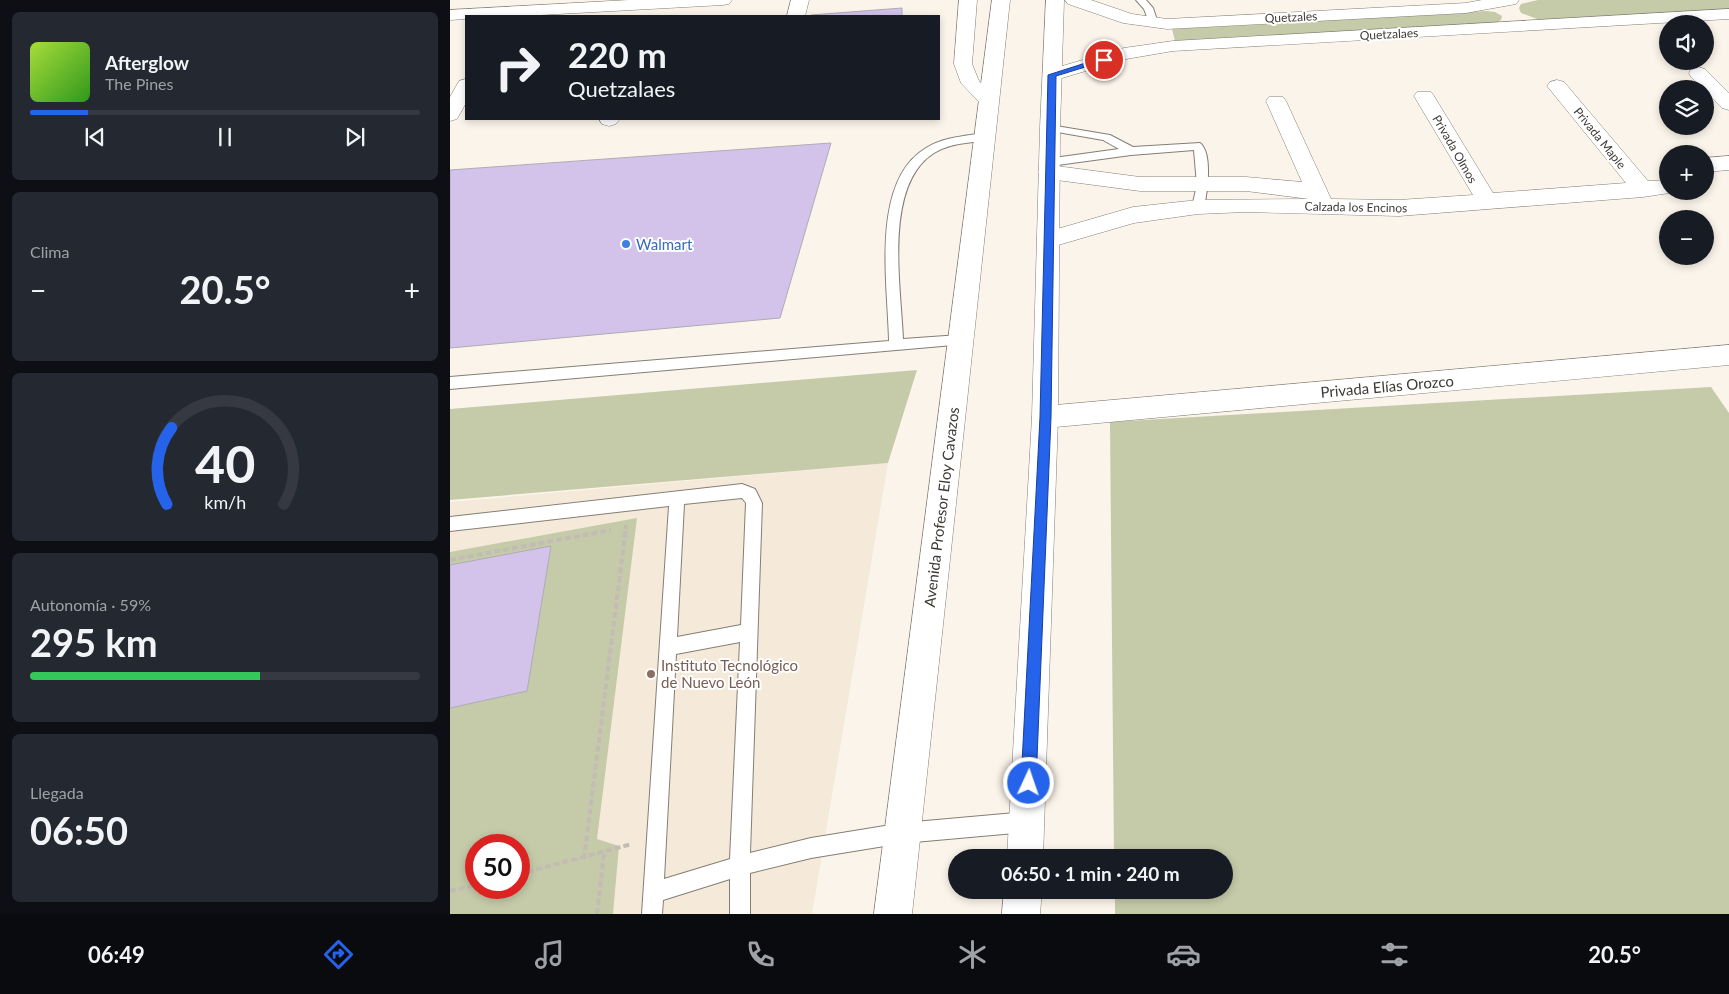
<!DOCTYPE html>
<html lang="es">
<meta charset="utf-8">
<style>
:root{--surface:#171b24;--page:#242831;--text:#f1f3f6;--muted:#9ea1a6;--line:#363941;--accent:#2563eb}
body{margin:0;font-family:Lato,sans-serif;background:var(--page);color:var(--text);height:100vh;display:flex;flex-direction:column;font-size:19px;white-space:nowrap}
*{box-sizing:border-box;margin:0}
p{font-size:16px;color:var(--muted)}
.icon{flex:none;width:28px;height:28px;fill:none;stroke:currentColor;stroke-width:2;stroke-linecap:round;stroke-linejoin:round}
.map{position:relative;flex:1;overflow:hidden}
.sheet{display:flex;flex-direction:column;gap:12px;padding:12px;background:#0d0f14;width:450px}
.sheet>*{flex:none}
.guide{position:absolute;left:15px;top:15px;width:475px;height:105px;border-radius:0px;box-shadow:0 2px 8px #0003;background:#171b24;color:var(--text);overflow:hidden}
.tools{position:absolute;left:1209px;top:15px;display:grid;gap:10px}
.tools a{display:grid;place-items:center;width:55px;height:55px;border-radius:50%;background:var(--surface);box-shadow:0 2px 8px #0003;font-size:25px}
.speed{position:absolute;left:15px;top:834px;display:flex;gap:10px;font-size:25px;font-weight:700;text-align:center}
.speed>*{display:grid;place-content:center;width:65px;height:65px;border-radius:50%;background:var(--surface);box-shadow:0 2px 8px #0003;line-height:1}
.speed .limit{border:8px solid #d22;background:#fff;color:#111}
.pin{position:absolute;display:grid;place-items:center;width:42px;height:42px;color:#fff;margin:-21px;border:2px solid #fff;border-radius:50%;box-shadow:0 1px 5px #0007}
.me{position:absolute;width:55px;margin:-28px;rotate:3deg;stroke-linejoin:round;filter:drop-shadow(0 0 4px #0008)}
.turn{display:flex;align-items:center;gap:18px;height:105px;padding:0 20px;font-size:22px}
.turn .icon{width:65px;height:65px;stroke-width:2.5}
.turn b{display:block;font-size:35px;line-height:42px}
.big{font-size:38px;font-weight:700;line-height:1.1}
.sheet .widget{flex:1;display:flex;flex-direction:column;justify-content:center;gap:8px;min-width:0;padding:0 18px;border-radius:8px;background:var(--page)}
.sheet .dial{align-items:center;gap:0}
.dial svg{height:130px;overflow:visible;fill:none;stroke:var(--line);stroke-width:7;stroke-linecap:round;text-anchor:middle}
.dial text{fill:var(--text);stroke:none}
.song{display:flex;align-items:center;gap:15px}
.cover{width:60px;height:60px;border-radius:8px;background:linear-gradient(135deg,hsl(80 70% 55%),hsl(110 70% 35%))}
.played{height:5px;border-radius:2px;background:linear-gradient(90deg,var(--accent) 15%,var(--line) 15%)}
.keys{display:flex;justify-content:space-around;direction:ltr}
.heat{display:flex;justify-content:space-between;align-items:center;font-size:28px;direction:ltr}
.charge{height:8px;border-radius:4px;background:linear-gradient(90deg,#34c759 59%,var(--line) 0)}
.trip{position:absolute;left:498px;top:849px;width:285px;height:50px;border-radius:25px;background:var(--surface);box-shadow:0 2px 8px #0003;font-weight:700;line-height:50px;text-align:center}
.tab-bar{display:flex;height:80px;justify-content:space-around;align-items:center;background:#090b0e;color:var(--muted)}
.tab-bar .icon{width:35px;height:35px}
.tab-bar .current{color:var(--accent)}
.tab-bar b{font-size:22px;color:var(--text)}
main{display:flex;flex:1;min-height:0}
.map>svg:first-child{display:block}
</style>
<main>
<section class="sheet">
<div class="widget">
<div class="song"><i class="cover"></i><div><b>Afterglow</b><p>The Pines</p></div></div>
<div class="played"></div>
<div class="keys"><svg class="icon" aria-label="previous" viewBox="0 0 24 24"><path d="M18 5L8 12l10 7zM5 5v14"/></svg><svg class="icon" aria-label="pause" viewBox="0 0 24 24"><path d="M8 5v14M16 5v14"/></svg><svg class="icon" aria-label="next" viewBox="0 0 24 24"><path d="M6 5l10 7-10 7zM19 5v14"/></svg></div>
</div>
<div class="widget"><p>Clima</p>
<div class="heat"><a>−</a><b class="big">20.5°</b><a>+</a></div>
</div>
<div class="widget dial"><svg viewBox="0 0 100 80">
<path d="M14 69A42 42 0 1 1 86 69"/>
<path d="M14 69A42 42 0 0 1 17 22" stroke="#2563eb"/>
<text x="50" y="56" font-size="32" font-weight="700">40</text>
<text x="50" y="72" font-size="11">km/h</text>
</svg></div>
<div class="widget"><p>Autonomía · 59%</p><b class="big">295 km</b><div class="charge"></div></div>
<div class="widget"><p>Llegada</p><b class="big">06:50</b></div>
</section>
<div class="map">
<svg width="1279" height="914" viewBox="0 0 1279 914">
<rect width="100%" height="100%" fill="#fbf4ea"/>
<path fill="#f5ead9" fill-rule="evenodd" d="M 438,463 L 362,914 L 0,914 L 0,502 ZM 26,845 L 69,845 L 69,888 L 26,888 Z"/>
<path fill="#c5caa9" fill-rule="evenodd" d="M 1088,0 L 1279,0 L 1279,9 L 1090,20 L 1071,13 L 1069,8 L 1071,4 Z
M 1036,11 L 1045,12 L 1052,16 L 1051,20 L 1046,23 L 725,41 L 722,29 Z
M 467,370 L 438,463 L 0,500 L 0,409 Z
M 1261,387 L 1279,413 L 1279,914 L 665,914 L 665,890 L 774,890 L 774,858 L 664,857 L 660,422 Z
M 187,518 L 147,839 L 169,846 L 163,914 L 0,914 L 0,552 ZM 26,845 L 69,845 L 69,888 L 26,888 Z"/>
<path fill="#d3c3eb" stroke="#afabb5" d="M 452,8 L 452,16 L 361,16 L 361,15 Z
M 381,143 L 330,318 L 0,348 L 0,170 Z
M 101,546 L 77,691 L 0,708 L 0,565 Z"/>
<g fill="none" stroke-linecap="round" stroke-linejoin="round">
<defs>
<path id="service" d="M 686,0 L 696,0 L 703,8 L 708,23 L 706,25 L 700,25 L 694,9 Z
M 600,125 L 660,135 L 683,147 L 750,143 C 763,153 757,193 754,207 L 748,211 L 742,207 L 747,185 L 744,150 L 681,155 L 600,166 L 594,162 L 596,159 L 669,149 L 653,140 L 596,130 L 595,128 Z
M 535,133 L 539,135 L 539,139 C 520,144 501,142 484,153 C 433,185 451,287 453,339 L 510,335 L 517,340 L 515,344 L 0,389 L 0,377 L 439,341 C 438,285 420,181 476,148 C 493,137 515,136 535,133 Z
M 292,484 L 305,489 L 312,503 L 300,853 L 361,838 L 453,823 L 577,812 L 584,815 L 587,822 L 584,829 L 577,832 L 453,843 L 361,858 L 300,873 L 300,914 L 280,914 L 280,879 L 213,900 L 212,914 L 192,914 L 219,506 L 0,531 L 0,517 ZM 292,498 L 296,503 L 291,625 L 227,637 L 234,504 ZM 290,642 L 280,859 L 214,879 L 226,654 Z"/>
<path id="minor" d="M 179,0 L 282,0 L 279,4 L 273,5 L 72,16 L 16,16 L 16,19 L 0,20 L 0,10 Z
M 341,0 L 359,0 L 355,16 L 337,16 Z
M 509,0 L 527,0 L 522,64 L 529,81 L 549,101 L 546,105 L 532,105 L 511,83 L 504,64 Z
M 615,0 L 641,0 L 682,14 L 717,19 L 1016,3 L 1032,0 L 1069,0 L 1066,4 L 1016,13 L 717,29 L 673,23 L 618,4 Z
M 1279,9 L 1279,19 L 723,51 L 676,59 L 602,81 L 595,79 L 593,75 L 595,71 L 674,48 L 723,41 Z
M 1248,67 L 1255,69 L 1279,93 L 1279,110 L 1272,108 L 1241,77 L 1239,73 L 1241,69 Z
M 16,79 L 16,103 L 7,119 L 0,121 L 0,97 L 9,81 Z
M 1107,80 L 1114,82 L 1198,181 L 1218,180 L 1218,191 L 1226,192 L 1193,197 L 949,216 L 796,212 L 748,214 L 684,223 L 598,248 L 590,246 L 587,240 L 590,234 L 683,207 L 748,200 L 859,199 L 796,191 L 690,191 L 599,179 L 592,177 L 588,172 L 592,167 L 599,165 L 690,177 L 796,177 L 852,182 L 816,101 L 819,97 L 833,97 L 836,101 L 881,199 L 949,200 L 1023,195 L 964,96 L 967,92 L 981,92 L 984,96 L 1043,193 L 1176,183 L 1097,86 L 1100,82 Z
M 149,119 L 169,119 L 169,120 L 166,124 L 159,126 L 152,124 Z
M 1279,156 L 1279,170 L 1255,172 L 1255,158 Z
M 1279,345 L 1279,365 L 595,428 L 586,425 L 582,417 L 586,409 L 595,406 Z"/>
<path id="secondary" d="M 542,0 L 560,0 L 462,914 L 424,914 Z
M 596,0 L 614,0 L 610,128 L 608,417 L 593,858 L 557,858 L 582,417 L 590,128 Z
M 554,890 L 592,890 L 590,914 L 552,914 Z"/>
</defs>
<use href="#service" stroke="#847e75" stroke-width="2"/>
<use href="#minor" stroke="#847e75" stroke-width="1"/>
<use href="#secondary" stroke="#847e75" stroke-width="1"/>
<path stroke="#c2bcb4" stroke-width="4" stroke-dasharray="6 3" stroke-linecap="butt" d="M 0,560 L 161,530
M 134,859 L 176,527 L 174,527
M 69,874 L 182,844
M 0,891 L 26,885
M 147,914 L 154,853"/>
<use href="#service" fill="#fff" fill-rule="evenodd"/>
<use href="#minor" fill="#fff" fill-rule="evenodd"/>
<use href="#secondary" fill="#fff" fill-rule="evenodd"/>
</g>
<path fill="#2563eb" stroke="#184099" d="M 651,58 L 658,60 L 606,76 L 601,417 L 586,783 L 584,788 L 579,790 L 574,788 L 571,783 L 590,417 L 598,75 Z"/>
<circle fill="#3f7fe0" stroke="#fff" stroke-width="2" cx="176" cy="244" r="5"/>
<circle fill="#8d6e63" stroke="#fff" stroke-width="2" cx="201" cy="674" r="5"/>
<g text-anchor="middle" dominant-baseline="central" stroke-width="4" stroke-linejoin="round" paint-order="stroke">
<g font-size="12" fill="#3d3a36" stroke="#fff">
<text transform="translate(841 17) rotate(-3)">Quetzales</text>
<text transform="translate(939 34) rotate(-3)">Quetzalaes</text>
<text transform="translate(1150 138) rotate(51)">Privada Maple</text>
<text transform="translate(1005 149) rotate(60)">Privada Olmos</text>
<text transform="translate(906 207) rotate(1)">Calzada los Encinos</text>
</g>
<g font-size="15" fill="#366cbe" stroke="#fff" text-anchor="start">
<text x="186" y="244">Walmart</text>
</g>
<g font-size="15" fill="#3d3a36" stroke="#fff">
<text transform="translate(937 386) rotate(-5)">Privada Elías Orozco</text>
<text transform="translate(491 507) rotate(-83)">Avenida Profesor Eloy Cavazos</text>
</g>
<g font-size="15" fill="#785e54" stroke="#fff" text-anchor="start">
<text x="211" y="665">Instituto Tecnológico<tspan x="211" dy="17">de Nuevo León</tspan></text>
</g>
</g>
</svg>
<div class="tools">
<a><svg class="icon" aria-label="sound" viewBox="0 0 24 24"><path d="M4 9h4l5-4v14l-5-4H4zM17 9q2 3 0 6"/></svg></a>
<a><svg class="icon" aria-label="layers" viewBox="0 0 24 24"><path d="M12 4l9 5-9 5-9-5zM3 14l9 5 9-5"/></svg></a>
<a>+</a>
<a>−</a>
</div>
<div class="speed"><div class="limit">50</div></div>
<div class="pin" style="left:654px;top:60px;background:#d93025"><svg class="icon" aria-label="arrive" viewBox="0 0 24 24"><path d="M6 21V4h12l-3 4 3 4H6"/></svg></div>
<svg class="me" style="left:579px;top:783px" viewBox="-20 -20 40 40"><circle r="17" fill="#2563eb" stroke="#fff" stroke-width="3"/><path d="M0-11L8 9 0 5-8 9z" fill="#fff"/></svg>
<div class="trip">06:50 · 1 min · 240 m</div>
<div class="guide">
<div class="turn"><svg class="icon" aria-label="right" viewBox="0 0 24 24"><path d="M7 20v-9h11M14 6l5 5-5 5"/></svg><div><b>220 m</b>Quetzalaes</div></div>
</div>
</div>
</main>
<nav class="tab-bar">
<b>06:49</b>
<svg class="icon current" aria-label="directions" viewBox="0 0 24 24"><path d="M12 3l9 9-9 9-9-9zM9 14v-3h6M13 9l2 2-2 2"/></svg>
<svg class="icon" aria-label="music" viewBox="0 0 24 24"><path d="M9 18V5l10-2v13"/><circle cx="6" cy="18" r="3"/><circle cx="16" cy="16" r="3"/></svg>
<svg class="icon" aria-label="phone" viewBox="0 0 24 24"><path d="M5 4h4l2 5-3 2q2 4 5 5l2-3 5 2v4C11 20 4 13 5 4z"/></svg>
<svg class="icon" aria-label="climate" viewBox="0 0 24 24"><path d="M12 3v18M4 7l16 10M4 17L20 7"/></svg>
<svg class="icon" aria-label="car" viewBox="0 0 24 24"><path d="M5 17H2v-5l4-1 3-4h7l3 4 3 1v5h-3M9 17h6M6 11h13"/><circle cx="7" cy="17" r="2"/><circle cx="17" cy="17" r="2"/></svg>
<svg class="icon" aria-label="filters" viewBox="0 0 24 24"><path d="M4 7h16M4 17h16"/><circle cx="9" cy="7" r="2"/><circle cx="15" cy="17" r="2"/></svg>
<b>20.5°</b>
</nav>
